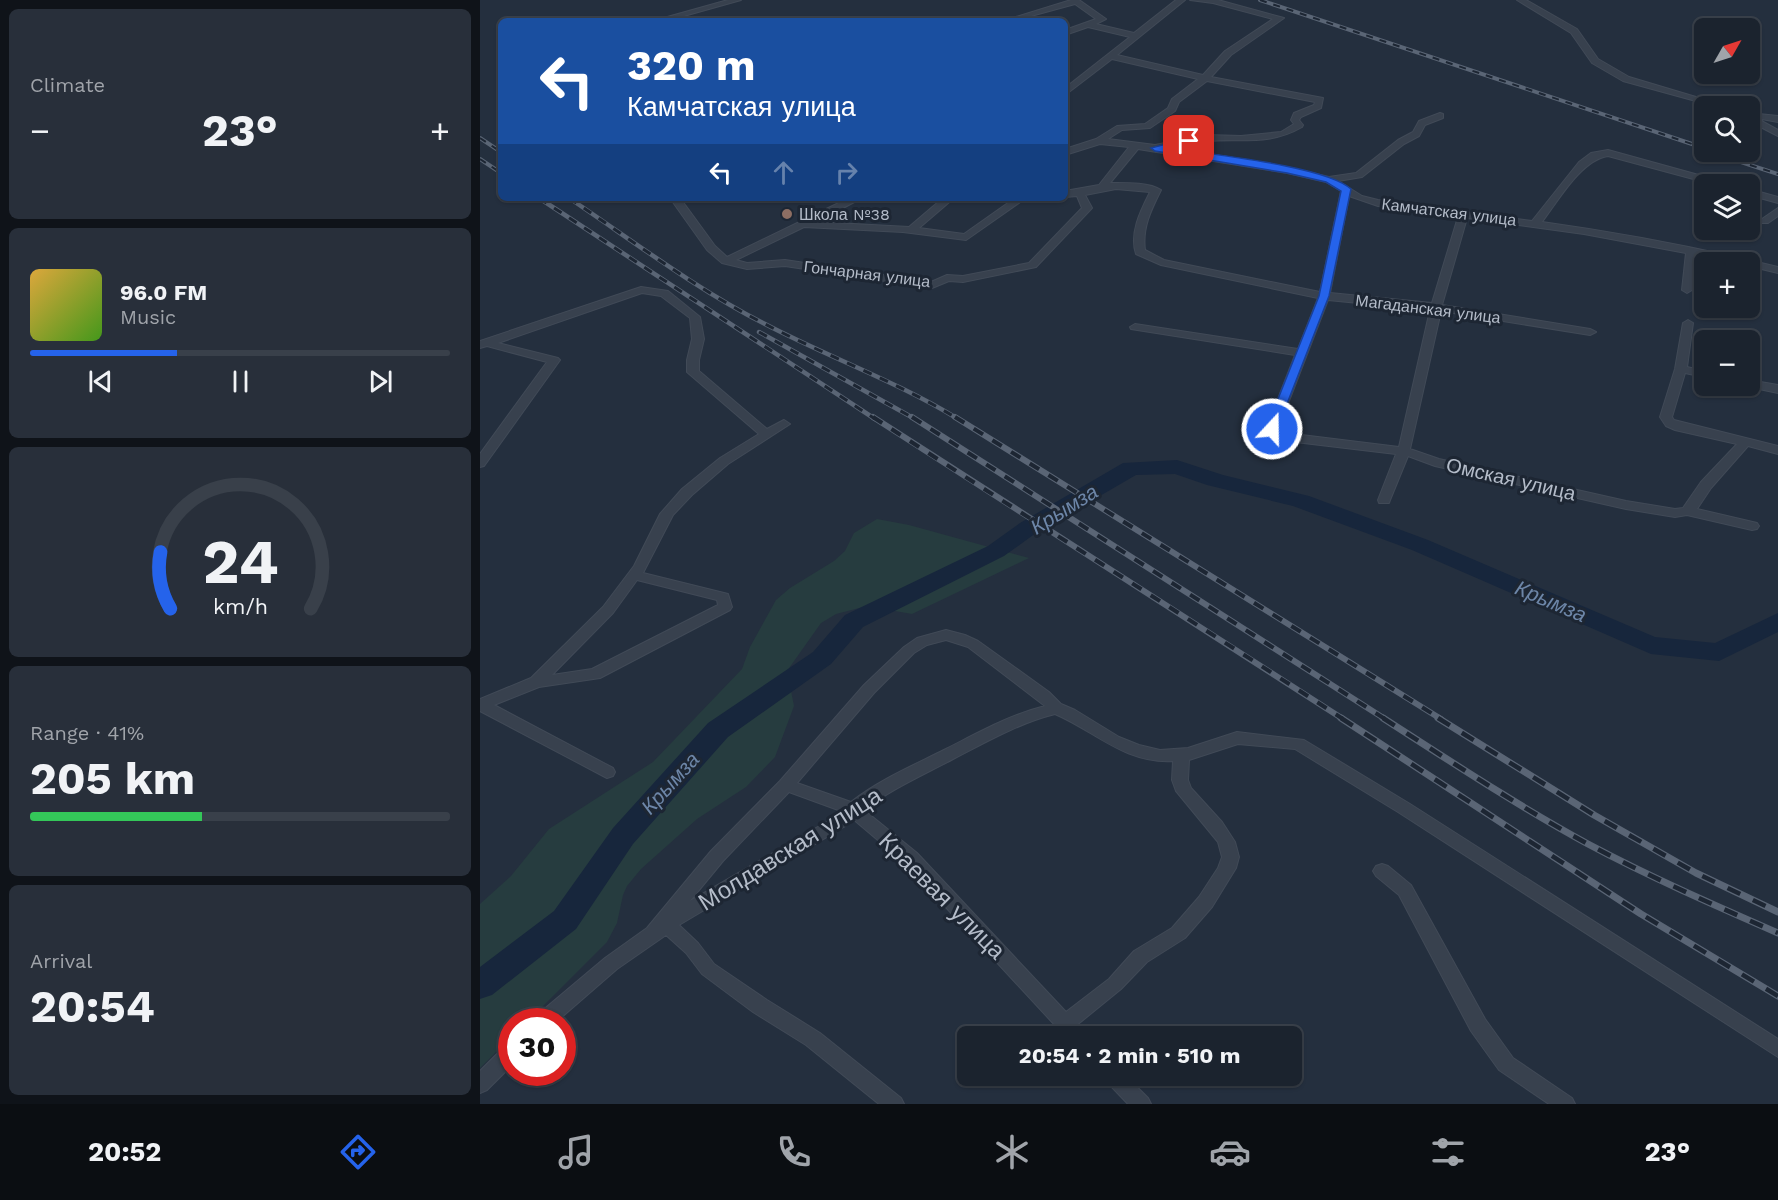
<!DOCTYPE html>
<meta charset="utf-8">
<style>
:root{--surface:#1b232e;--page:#282f3a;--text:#f1f3f6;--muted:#a0a4aa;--line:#39404a;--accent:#2563eb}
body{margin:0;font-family:"Work Sans",sans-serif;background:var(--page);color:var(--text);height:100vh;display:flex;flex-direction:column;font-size:22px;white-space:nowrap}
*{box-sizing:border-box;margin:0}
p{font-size:20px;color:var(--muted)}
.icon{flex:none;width:33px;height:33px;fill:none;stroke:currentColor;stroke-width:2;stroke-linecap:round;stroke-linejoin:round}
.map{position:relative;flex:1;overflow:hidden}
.drawer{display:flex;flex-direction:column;gap:9px;padding:9px;background:#0f1319;width:480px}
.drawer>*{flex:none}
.hud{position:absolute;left:18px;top:18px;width:570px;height:183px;border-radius:9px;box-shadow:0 2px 4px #0004,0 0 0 2px var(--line);background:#1a4fa0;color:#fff;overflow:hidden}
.needle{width:39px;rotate:51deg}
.buttons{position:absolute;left:1214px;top:18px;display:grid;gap:12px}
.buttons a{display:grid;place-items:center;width:66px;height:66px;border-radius:9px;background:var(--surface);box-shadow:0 2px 4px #0004,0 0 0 2px var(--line);font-size:30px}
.speed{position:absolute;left:18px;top:1008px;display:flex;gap:12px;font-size:30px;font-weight:700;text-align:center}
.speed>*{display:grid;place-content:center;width:78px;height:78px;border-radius:50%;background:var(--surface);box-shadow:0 2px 4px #0004,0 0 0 2px var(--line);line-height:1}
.speed .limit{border:9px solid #d22;background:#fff;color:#111}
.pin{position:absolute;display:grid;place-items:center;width:51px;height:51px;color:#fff;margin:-26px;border-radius:12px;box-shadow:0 3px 9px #0006}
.me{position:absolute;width:66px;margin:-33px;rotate:21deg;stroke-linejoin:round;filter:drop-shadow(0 0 4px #0008)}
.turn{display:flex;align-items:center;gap:21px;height:126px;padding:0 30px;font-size:27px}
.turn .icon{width:78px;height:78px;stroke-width:2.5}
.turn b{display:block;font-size:42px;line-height:51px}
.lanes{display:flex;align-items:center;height:57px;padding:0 30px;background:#0003;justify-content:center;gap:30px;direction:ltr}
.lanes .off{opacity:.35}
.big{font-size:45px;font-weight:700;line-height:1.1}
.drawer .tile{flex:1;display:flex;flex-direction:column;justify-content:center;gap:9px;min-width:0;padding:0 21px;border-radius:9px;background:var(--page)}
.drawer .dial{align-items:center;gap:0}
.dial svg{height:156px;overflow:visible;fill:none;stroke:var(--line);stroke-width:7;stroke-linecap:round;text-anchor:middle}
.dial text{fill:var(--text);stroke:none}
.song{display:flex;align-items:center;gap:18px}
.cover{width:72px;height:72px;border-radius:9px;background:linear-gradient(135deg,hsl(40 70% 55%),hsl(100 70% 35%))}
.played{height:6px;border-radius:3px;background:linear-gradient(90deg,var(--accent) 35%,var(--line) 35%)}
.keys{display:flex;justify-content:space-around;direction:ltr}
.heat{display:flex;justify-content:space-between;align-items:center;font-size:33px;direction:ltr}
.charge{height:9px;border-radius:4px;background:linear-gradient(90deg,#34c759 41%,var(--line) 0)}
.trip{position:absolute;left:477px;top:1026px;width:345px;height:60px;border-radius:9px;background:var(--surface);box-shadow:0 2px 4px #0004,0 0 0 2px var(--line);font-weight:700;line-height:60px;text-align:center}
.dock{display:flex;height:96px;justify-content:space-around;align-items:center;background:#0b0e12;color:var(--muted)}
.dock .icon{width:42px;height:42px}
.dock .active{color:var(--accent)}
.dock b{font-size:27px;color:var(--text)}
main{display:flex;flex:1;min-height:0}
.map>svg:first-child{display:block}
</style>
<main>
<section class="drawer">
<div class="tile"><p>Climate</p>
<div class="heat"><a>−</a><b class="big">23°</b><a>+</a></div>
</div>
<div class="tile">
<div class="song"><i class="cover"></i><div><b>96.0 FM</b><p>Music</p></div></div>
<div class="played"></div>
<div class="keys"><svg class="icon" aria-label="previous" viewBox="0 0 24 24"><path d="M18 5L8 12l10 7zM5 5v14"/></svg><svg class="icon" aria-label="pause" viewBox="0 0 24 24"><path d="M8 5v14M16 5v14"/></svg><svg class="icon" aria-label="next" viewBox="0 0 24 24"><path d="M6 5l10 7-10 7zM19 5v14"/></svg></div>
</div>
<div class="tile dial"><svg viewBox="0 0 100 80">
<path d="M14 69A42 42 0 1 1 86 69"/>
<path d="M14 69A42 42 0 0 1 9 40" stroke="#2563eb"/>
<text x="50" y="56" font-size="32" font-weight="700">24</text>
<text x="50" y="72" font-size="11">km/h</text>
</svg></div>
<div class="tile"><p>Range · 41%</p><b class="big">205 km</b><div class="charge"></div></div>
<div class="tile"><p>Arrival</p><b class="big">20:54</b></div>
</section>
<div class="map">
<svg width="1298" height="1104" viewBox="0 0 1298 1104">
<rect width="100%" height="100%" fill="#242f3e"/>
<path fill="#263c3f" d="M 397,519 L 429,525 L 549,558 L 432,614 L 387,606 L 356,614 L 341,623 L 307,671 L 314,706 L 295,757 L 266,787 L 217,819 L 161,869 L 147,886 L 143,895 L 137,923 L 127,942 L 48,1021 L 32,1022 L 31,1037 L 0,1068 L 0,904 L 31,876 L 69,829 L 173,762 L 262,669 L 270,647 L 296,600 L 310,588 L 354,561 L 365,551 L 374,533 Z"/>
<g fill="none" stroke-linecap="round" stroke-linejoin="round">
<path fill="#17263c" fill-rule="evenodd" d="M 697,460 L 743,475 L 829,496 L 948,540 L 1175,637 L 1235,643 L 1298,613 L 1298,632 L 1239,661 L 1171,654 L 932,550 L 813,506 L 727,485 L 695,474 L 656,475 L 556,533 L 524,556 L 383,627 L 351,664 L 248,737 L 153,844 L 96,929 L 12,995 L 0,999 L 0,967 L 74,911 L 133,828 L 228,723 L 333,652 L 365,615 L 508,546 L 540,523 L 643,463 Z"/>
<defs>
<path id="minor" d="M 248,0 L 261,0 L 186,21 L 173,21 Z
M 591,0 L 599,0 L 626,19 L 616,24 L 654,33 L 696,0 L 705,0 L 637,55 L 723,75 L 745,51 L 793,19 L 733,3 L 710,0 L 738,0 L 804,18 L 751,55 L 731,77 L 843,98 L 841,108 L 821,117 L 819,120 L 823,125 L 822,127 C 789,146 762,138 727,141 C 714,142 702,145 690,148 L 807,167 L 849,177 L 876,173 L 918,140 L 933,132 L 939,121 L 960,113 L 963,114 L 963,118 L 945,125 L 939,136 L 924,144 L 882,177 L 858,181 L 882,196 L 898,200 L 1052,221 L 1099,162 L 1111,153 L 1128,150 L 1244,182 L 1245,184 L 1232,184 L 1128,156 C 1101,160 1078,201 1062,222 C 1141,233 1220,248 1298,267 L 1298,273 L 1269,266 L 1269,262 L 1254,262 L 1215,255 L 1212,290 L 1207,293 L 1202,290 L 1206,253 L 1104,234 L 987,218 L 962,305 L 1110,329 L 1116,332 L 1110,335 L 961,311 L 930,449 L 959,459 L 1146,501 L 1195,509 L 1203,508 L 1221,482 L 1257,444 L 1195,430 L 1186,426 L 1180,417 L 1195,369 L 1203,323 L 1208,320 L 1213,323 L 1207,367 L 1224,371 L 1224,377 L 1205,373 L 1192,417 L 1194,420 L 1298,446 L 1298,454 L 1268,446 L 1231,488 L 1217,509 L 1277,523 L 1279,526 L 1277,529 L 1272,530 L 1207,515 L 1195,517 L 1146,509 L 955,466 L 928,456 L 910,500 L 909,503 L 899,503 L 898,500 L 916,454 L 790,439 L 784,435 L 815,355 L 651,329 L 650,327 L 655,324 L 818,349 L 838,298 L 681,265 L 656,254 C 649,233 661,210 670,192 L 636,189 L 605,195 L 612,208 L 556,267 L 483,282 L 469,281 L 452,288 L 305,266 L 267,269 L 242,263 L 227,250 L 190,198 L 200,198 L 235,246 L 247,257 L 369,198 L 382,198 L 336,222 L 429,227 L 463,198 L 474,198 L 439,228 L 484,234 L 535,198 L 546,198 L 486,240 L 423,232 L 324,227 L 256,260 L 267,263 L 305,260 L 451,282 L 467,275 L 483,276 L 549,263 L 602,208 L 597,196 L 585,197 L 585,191 L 619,185 L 649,147 L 620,144 L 585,155 L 585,149 L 616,139 L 637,126 L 665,124 L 688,108 L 692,99 L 718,79 L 632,59 L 585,95 L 585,88 L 650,37 L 608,27 L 585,35 L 585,30 L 616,19 L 595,4 L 540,19 L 536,17 ZM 727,81 L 835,102 L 834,105 L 814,113 L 811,120 L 814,124 L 801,132 L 761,136 L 726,135 L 675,145 L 628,139 L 642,130 L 670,128 L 695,111 L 699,102 ZM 658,149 L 807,173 L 846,182 L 861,191 L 840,292 L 684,260 L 665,250 C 662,228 671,210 681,190 C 669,182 644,183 630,183 ZM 869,196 L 898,206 L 978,217 L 952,303 L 850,293 ZM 848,300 L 950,310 L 919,447 L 797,432 Z
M 1037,0 L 1046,0 L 1097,29 L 1118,59 L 1149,77 L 1246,106 L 1234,106 L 1143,81 L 1112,63 L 1091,33 Z
M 1269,113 L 1298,116 L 1298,122 L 1276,118 L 1298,130 L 1298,136 L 1269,121 Z
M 1269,189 L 1298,197 L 1298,203 L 1269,195 Z
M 1298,208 L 1298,216 L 1288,223 L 1282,223 L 1282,219 Z
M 161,287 L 188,291 L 220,317 L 224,339 L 219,360 L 219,371 L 287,429 L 304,420 L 310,424 L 248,464 L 212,495 L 193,515 L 163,573 L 248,594 L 252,607 L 250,610 L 120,678 L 59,687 L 14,705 L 133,768 L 135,772 L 133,776 L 127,778 L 0,711 L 0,699 L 51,678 L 123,607 L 154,566 L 180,514 L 202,489 L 240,458 L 279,434 L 207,372 L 207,360 L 212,339 L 210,318 L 181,296 L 162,293 L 18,343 L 78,358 L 80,360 L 4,466 L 0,467 L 0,454 L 67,362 L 7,346 L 0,348 L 0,341 ZM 157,580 L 237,600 L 238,605 L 112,669 L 72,675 L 133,613 Z
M 1269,380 L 1298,385 L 1298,393 L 1265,386 L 1269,386 Z
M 466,630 L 485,635 L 498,641 L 569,692 L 581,704 L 595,710 L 639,737 L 659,745 L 680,750 L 708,748 L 757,732 L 824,740 L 930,804 L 1298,1039 L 1298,1057 L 918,812 L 815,749 L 758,744 L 709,760 L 708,780 L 711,788 L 742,822 L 755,842 L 759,857 L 756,868 L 732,907 L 705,938 L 667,962 L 641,989 L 598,1024 L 606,1036 L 585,1036 L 425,863 L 373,819 L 367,825 L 199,925 L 218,943 L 234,964 L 287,1000 L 340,1033 L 421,1098 L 424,1104 L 399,1104 L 326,1045 L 273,1012 L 222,974 L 206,953 L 186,935 L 137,969 L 76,1022 L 54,1022 L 56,1016 L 125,958 L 167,928 L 231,851 L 300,781 L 384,685 L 424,647 L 437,638 ZM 466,640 L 488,647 L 565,706 C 529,715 496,734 464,750 C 432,766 399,780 371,802 L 317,783 L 394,693 L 434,653 L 447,645 ZM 575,714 C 615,731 645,764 693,761 L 692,780 L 696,791 L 738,842 L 742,857 L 738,868 L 719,897 L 692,928 L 654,951 L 629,979 L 586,1012 L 437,853 L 384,810 C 411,789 443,775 473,759 C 506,742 539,723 575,714 ZM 309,792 L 361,811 L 355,817 L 210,901 L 243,861 Z
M 902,864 L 908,866 L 931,885 L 1005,1019 L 1033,1058 L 1092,1098 L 1095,1104 L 1069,1104 L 1019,1070 L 991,1031 L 919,895 L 896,876 L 893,871 L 896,866 Z
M 32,1044 L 32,1065 L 7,1090 L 0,1093 L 0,1071 L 25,1046 Z
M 625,1076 L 646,1076 L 668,1098 L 671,1104 L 648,1104 L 627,1082 Z"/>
</defs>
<use href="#minor" stroke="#414a57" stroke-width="2"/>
<use href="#minor" fill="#38414e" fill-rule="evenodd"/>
<defs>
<path id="rail-far3" d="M 780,0 L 1224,148
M 0,138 L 21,152
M 1230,152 L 1298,174
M 0,159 L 21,173"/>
<path id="rail-far2" d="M 59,198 L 395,419
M 89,198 C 153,241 216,289 285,324 C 348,357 416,381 478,419
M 279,332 L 435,419"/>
<path id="rail-far1" d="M 393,417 C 549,519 707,617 863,719
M 432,417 L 905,719
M 475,417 L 961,719"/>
<path id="rail" d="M 861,718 L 1161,914 L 1298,996
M 903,718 C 970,761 1038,806 1108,844 C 1170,877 1234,905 1298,933
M 958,718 L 1114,815 L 1216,873 L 1298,912"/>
</defs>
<use href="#rail-far3" stroke="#5a6575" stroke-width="4"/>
<use href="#rail-far2" stroke="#5a6575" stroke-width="4.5"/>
<use href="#rail-far1" stroke="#5a6575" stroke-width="6"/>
<use href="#rail" stroke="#5a6575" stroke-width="7"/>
<use href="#rail-far3" stroke="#1d2633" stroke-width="2" stroke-dasharray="7" stroke-linecap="butt"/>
<use href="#rail-far2" stroke="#1d2633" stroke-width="3" stroke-dasharray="9" stroke-linecap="butt"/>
<use href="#rail-far1" stroke="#1d2633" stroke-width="4" stroke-dasharray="11" stroke-linecap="butt"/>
<use href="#rail" stroke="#1d2633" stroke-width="4.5" stroke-dasharray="14" stroke-linecap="butt"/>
</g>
<path fill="#2563eb" stroke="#184099" stroke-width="1.5" d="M 709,138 L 713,139 L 713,143 L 690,148 C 728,154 846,166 871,189 L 849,296 L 796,432 L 792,433 L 786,429 L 839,296 L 861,191 L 846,182 L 807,173 L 675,151 L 671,148 Z"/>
<circle fill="#8d6e63" stroke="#1d2633" stroke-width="2" cx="307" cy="214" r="6"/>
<g text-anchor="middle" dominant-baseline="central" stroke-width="6" stroke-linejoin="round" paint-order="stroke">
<g font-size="16" fill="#b4bcc9" stroke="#1d2633">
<text transform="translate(969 212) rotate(7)">Камчатская улица</text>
<text transform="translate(387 274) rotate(7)">Гончарная улица</text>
<text transform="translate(948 309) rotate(7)">Магаданская улица</text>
</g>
<g font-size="16" fill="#b4bcc9" stroke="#1d2633" text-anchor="start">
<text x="319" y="214">Школа №38</text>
</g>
<g font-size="20" fill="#b4bcc9" stroke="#1d2633">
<text transform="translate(1031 479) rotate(13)">Омская улица</text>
</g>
<g font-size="21" font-style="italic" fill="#6d86a8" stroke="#1d2633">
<text transform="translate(584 509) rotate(-32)">Крымза</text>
<text transform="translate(1071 601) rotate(23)">Крымза</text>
<text transform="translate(190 783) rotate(-48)">Крымза</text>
</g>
<g font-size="24" fill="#b4bcc9" stroke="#1d2633">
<text transform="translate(310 849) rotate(-32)">Молдавская улица</text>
<text transform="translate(462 896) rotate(45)">Краевая улица</text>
</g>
</g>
</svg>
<div class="buttons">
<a><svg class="needle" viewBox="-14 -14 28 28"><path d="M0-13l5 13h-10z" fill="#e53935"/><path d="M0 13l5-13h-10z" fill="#a0a4aa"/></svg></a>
<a><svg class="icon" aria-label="search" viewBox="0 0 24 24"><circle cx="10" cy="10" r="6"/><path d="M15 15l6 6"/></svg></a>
<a><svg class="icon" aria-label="layers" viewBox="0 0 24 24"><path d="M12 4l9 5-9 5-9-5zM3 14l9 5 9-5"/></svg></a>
<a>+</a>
<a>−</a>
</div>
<div class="speed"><div class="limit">30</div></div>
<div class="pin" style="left:709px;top:141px;background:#d93025"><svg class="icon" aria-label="arrive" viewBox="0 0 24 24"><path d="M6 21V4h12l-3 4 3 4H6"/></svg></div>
<svg class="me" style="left:792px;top:429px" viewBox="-20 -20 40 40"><circle r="17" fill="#2563eb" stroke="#fff" stroke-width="3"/><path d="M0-11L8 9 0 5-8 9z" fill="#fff"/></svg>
<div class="trip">20:54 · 2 min · 510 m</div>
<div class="hud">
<div class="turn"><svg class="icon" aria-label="left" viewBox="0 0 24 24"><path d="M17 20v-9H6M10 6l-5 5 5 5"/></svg><div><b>320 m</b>Камчатская улица</div></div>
<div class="lanes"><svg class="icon" aria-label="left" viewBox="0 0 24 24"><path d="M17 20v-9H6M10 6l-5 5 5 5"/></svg><svg class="icon off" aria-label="ahead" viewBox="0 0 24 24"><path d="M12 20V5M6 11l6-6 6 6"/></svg><svg class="icon off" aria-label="right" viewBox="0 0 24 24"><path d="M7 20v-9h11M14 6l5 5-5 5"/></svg></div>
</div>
</div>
</main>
<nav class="dock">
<b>20:52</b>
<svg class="icon active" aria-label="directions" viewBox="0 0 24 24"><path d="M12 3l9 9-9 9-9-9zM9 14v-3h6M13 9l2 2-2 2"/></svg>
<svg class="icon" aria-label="music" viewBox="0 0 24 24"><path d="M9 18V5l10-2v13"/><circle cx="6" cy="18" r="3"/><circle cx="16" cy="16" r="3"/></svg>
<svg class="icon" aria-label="phone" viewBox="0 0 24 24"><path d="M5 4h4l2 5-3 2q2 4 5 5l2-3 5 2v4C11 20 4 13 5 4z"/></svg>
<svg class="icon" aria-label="climate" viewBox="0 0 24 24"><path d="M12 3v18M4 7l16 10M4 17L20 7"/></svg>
<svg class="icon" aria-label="car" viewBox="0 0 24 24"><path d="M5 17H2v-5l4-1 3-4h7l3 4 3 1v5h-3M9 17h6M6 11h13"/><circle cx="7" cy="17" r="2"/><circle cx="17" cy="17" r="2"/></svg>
<svg class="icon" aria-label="filters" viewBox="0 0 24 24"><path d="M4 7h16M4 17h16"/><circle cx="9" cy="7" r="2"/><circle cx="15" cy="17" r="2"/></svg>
<b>23°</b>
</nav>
